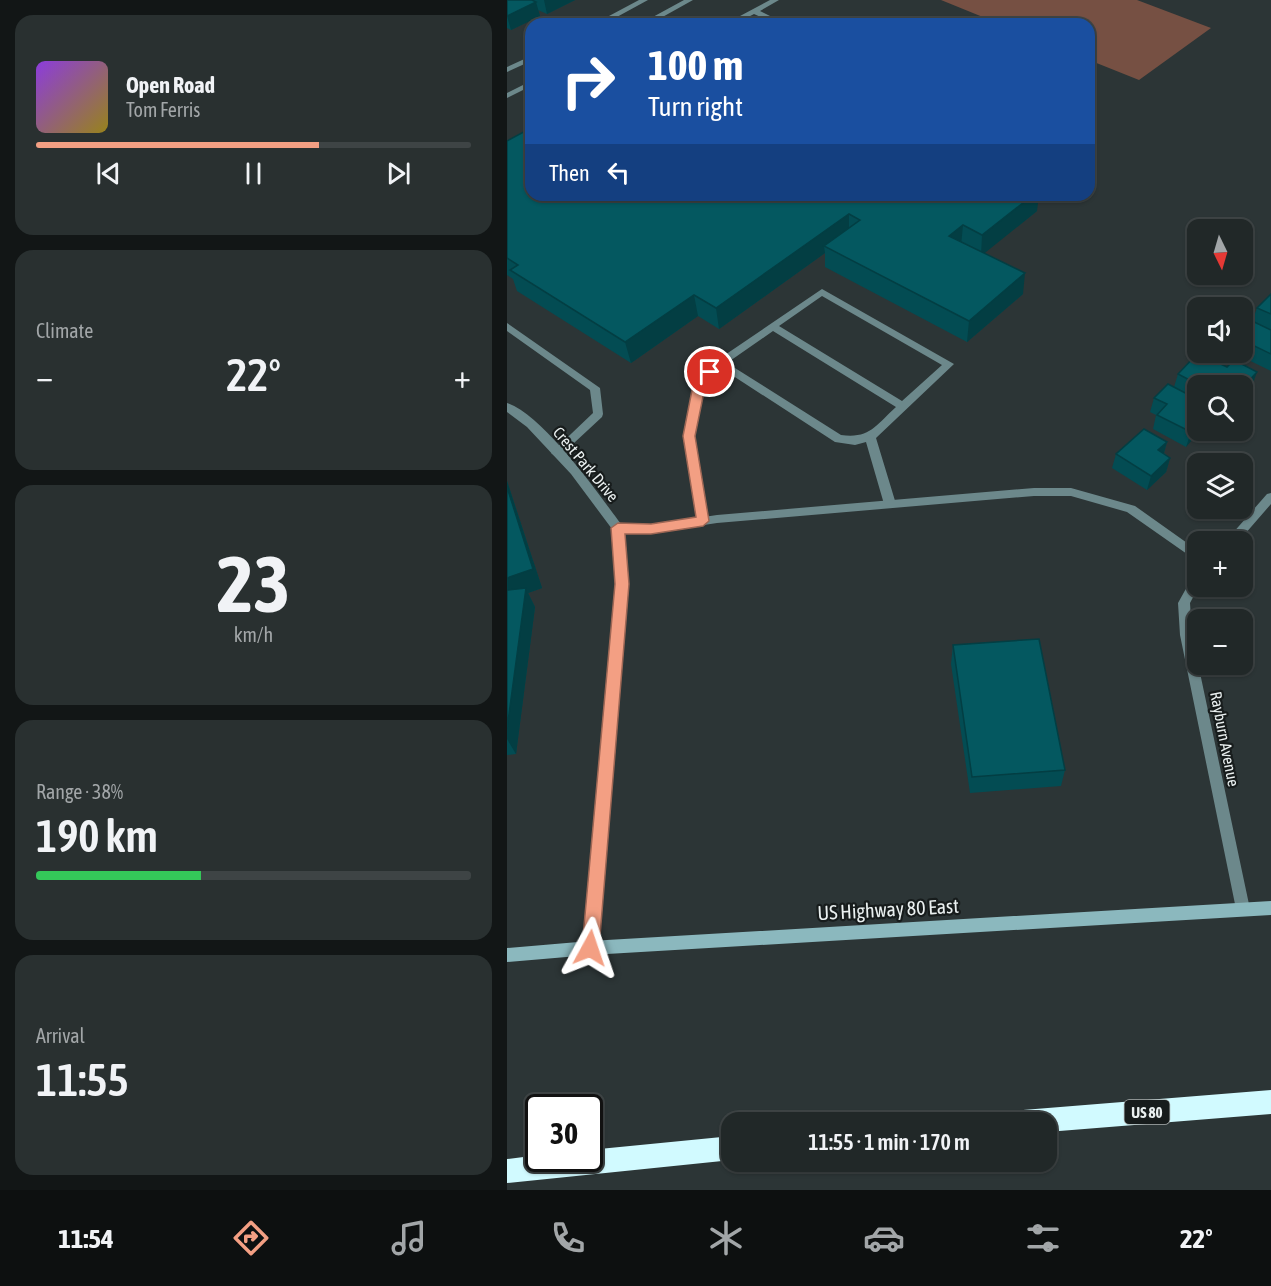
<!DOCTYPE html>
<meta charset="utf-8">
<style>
:root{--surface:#212828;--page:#293030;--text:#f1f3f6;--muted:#a2a6a8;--line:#3e4445;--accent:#f39f83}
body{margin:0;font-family:"Asap Condensed",sans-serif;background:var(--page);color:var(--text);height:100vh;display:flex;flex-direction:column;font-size:22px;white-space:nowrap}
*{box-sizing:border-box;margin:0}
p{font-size:20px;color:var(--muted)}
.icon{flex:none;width:33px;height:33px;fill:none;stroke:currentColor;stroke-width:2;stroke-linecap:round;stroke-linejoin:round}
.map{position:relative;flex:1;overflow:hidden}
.side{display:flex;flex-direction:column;gap:15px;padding:15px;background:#121616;width:507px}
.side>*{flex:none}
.hud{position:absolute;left:18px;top:18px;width:570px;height:183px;border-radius:18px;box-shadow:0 2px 4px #0004,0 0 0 2px var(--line);background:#1a4fa0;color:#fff;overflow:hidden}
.needle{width:39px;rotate:175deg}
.fabs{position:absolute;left:680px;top:219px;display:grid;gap:12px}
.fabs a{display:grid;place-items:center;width:66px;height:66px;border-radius:12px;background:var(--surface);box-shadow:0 2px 4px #0004,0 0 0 2px var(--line);font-size:30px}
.speed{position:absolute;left:18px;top:1094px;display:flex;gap:12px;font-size:30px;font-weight:700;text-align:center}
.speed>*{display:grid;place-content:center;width:78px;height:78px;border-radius:50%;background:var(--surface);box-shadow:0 2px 4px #0004,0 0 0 2px var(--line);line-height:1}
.speed .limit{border:3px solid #111;border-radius:9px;background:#fff;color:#111}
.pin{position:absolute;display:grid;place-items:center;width:51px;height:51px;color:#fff;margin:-26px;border:3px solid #fff;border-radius:50%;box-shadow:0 2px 6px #0007}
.me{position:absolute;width:66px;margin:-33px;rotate:5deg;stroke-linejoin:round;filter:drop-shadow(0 0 4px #0008)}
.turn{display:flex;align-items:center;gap:21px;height:126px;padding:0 24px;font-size:27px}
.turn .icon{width:78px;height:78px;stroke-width:2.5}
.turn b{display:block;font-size:42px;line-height:51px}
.then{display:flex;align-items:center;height:57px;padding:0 24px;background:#0003;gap:12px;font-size:22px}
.big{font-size:45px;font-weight:600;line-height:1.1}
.side .tile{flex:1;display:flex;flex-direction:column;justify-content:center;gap:9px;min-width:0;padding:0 21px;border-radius:18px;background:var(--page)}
.side .dial{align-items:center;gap:0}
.dial b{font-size:78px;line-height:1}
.song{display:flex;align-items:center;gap:18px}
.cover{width:72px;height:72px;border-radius:9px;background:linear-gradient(135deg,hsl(270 70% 55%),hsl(50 70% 35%))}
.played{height:6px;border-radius:3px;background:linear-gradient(90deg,var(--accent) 65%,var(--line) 65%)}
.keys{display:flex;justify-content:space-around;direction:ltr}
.heat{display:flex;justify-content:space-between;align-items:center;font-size:33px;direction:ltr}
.charge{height:9px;border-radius:4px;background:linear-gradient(90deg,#34c759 38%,var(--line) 0)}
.trip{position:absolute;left:214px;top:1112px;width:336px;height:60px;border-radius:18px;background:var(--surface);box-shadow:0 2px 4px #0004,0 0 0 2px var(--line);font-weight:600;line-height:60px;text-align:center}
.tab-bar{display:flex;height:96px;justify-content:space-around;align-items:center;background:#0d1010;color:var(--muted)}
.tab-bar .icon{width:42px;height:42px}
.tab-bar .current{color:var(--accent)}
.tab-bar b{font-size:27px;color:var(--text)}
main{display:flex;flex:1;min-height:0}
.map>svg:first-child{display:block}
</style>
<main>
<section class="side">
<div class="tile">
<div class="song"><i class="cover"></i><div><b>Open Road</b><p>Tom Ferris</p></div></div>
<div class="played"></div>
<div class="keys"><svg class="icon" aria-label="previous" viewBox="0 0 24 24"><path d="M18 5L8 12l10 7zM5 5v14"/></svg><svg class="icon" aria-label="pause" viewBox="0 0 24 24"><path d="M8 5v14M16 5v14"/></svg><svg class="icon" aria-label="next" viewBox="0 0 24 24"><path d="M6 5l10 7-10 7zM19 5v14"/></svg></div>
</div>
<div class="tile"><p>Climate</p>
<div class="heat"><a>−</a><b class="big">22°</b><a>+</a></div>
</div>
<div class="tile dial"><b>23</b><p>km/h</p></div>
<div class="tile"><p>Range · 38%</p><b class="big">190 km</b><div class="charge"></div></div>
<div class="tile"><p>Arrival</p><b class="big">11:55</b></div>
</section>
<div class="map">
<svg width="764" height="1190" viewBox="0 0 764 1190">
<rect width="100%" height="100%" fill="#2c3536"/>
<path fill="#765043" d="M 434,0 L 630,0 L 704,28 L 632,80 L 582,60 L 582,24 L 493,24 Z"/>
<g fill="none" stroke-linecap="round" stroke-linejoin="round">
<path fill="#6c888b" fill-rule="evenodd" d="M 132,0 L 141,0 L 97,24 L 87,24 Z
M 177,0 L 186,0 L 143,24 L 133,24 Z
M 263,0 L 272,0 L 253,11 L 279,24 L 269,24 L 247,14 L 228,24 L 218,24 Z
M 24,56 L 24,61 L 0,72 L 0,67 Z
M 24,81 L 24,86 L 0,98 L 0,93 Z
M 315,289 L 447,364 L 369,438 L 389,504 L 383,508 L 377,504 L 359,442 L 348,445 L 328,442 L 214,368 L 198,381 L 187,436 L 202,521 L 200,524 L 192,524 L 177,436 L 188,380 L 209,361 ZM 315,296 L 435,365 L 395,401 L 272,326 ZM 266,331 L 389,407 C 369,425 363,439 334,435 L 220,363 Z
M 0,323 L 93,388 L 96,414 L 95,417 L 53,456 L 49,457 L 44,453 L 86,413 L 83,390 L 0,331 Z"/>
<path fill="#6c888b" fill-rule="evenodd" d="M 0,403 C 37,416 90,492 114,524 L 144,525 L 210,515 L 527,488 L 564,488 L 628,506 L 690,550 L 690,561 L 620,512 L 564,496 L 527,496 L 210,523 L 144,533 L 117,533 L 121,583 L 90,948 L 88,953 L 83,955 L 78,953 L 76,948 L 109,583 L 105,529 L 64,474 L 20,427 L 0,412 Z
M 764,493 L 764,504 L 731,542 L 718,542 L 760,494 Z
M 690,574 L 690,586 L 692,586 L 683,603 L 685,635 L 743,909 L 741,914 L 736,916 L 731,914 L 729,909 L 673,635 L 671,603 L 686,576 Z"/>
<path fill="#8bb8be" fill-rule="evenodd" d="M 764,901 L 764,915 L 83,955 L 0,962 L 0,948 L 83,941 Z"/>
<path fill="#d1faff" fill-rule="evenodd" d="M 764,1090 L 764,1114 L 540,1132 L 540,1122 L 504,1122 L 507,1113 L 516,1110 Z
M 225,1136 L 225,1160 L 0,1183 L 0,1159 L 32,1155 L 32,1158 L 82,1158 L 82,1150 Z"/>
</g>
<path fill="#034c53" d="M 0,0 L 68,0 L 40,14 L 31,10 L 33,16 L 4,30 L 0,28 Z
M 0,141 L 530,211 L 477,253 L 516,294 L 460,342 L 318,267 L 318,253 L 212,329 L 191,316 L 124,363 L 10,291 L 6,279 L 0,275 Z
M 764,294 L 764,371 L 725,352 L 735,352 L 735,325 L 745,322 L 750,308 Z
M 671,374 L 745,386 L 690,386 L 690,430 L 679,447 L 646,429 L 649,415 L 643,412 L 647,398 L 667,387 Z
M 660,442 L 657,453 L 663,458 L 659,472 L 640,490 L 605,468 L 609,454 Z
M 0,481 L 35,588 L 21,593 L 28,607 L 9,754 L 0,755 Z
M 446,645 L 558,770 L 554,786 L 463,793 L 444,664 Z"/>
<path fill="#033e43" d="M 37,0 L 68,0 L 40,14 Z
M 29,2 L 33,16 L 4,30 L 0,16 Z
M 526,195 L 532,195 L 530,211 L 474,256 L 475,235 Z
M 342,214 L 342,235 L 317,246 L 318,253 L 212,329 L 209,308 Z
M 456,225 L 454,246 L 442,236 Z
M 518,273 L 516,294 L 460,342 L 462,321 Z
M 187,295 L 191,316 L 124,363 L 118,342 Z
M 750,372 L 745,386 L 735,397 L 735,388 Z
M 690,426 L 690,430 L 694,430 L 679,447 L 684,432 Z
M 660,442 L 656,456 L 651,450 Z
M 663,458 L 659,472 L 640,490 L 644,476 Z
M 0,481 L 35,588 L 21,593 L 28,607 L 9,754 L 0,739 Z"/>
<path fill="#045860" stroke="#033e43" stroke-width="1.5" d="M 0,0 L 25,0 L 29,2 L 0,16 Z
M 24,128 L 24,195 L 526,195 L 475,235 L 456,225 L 442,236 L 518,273 L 462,321 L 317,246 L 353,220 L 342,214 L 209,308 L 187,295 L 118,342 L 3,270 L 11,265 L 0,258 L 0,141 Z
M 764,294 L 764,314 L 750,308 Z
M 741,319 L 764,330 L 764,354 L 735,340 L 735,325 Z
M 691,353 L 720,367 L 727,360 L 750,372 L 735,388 L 735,386 L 694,386 L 671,374 Z
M 661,384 L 690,399 L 690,426 L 684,432 L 650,415 L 660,404 L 647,398 Z
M 637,429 L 660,442 L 651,450 L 663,458 L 644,476 L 609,454 Z
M 0,487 L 26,569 L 0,578 Z
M 19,588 L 0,729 L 0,590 Z
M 532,639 L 558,770 L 465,777 L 446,645 Z"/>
<path fill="#f39f83" stroke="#9e6755" stroke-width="1.5" d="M 203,368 L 209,372 L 199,382 L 188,436 L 202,521 L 196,526 L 144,534 L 118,534 L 122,584 L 92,948 L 89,954 L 83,956 L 77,954 L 75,948 L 108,584 L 104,528 L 111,523 L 144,524 L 189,517 L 176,436 L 187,380 Z"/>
<g text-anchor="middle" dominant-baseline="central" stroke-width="4.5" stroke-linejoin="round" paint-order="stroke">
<rect fill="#171c1c" stroke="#abb0b0" stroke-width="1.5" x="617.5" y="1100" width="45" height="24" rx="4.5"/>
<g font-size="15" font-weight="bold" fill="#eaf0f0">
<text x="640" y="1112">US 80</text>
</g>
<g font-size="16" fill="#eaf0f0" stroke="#171c1c">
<text transform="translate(79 464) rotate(50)">Crest Park Drive</text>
<text transform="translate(718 739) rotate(79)">Rayburn Avenue</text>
</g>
<g font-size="20" fill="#eaf0f0" stroke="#171c1c">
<text transform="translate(381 909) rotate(-3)">US Highway 80 East</text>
</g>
</g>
</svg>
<div class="fabs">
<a><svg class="needle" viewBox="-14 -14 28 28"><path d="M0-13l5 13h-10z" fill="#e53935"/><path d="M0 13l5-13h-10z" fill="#a2a6a8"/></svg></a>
<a><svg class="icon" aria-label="sound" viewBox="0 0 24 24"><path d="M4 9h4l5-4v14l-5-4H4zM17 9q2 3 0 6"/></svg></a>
<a><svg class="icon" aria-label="search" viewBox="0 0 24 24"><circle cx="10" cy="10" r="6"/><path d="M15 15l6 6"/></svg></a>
<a><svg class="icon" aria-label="layers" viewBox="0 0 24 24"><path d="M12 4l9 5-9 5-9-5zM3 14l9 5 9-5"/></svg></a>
<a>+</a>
<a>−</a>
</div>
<div class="speed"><div class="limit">30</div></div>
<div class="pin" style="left:203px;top:372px;background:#d93025"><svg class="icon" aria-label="arrive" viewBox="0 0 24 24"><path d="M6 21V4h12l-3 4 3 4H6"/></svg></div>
<svg class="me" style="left:83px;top:948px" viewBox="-20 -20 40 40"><path d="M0-17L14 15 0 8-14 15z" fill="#f39f83" stroke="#fff" stroke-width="4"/></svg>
<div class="trip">11:55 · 1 min · 170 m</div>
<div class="hud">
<div class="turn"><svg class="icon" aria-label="right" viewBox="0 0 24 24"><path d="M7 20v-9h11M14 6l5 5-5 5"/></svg><div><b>100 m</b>Turn right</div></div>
<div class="then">Then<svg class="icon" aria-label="left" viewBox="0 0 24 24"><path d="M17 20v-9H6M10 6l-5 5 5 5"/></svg></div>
</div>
</div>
</main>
<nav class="tab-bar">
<b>11:54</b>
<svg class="icon current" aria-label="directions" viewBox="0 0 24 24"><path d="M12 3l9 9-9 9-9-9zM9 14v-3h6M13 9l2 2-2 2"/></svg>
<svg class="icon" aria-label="music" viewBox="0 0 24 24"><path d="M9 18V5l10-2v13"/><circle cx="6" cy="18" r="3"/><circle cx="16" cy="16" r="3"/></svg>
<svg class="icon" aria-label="phone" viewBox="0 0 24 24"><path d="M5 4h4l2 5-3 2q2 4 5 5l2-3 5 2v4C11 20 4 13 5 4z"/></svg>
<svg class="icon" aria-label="climate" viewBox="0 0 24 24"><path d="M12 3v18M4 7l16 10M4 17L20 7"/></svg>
<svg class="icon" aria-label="car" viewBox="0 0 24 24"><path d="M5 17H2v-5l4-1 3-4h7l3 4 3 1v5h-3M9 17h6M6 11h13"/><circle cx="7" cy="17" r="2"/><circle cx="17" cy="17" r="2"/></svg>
<svg class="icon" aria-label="filters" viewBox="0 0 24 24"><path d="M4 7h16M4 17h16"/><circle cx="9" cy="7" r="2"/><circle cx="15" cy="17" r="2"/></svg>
<b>22°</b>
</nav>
